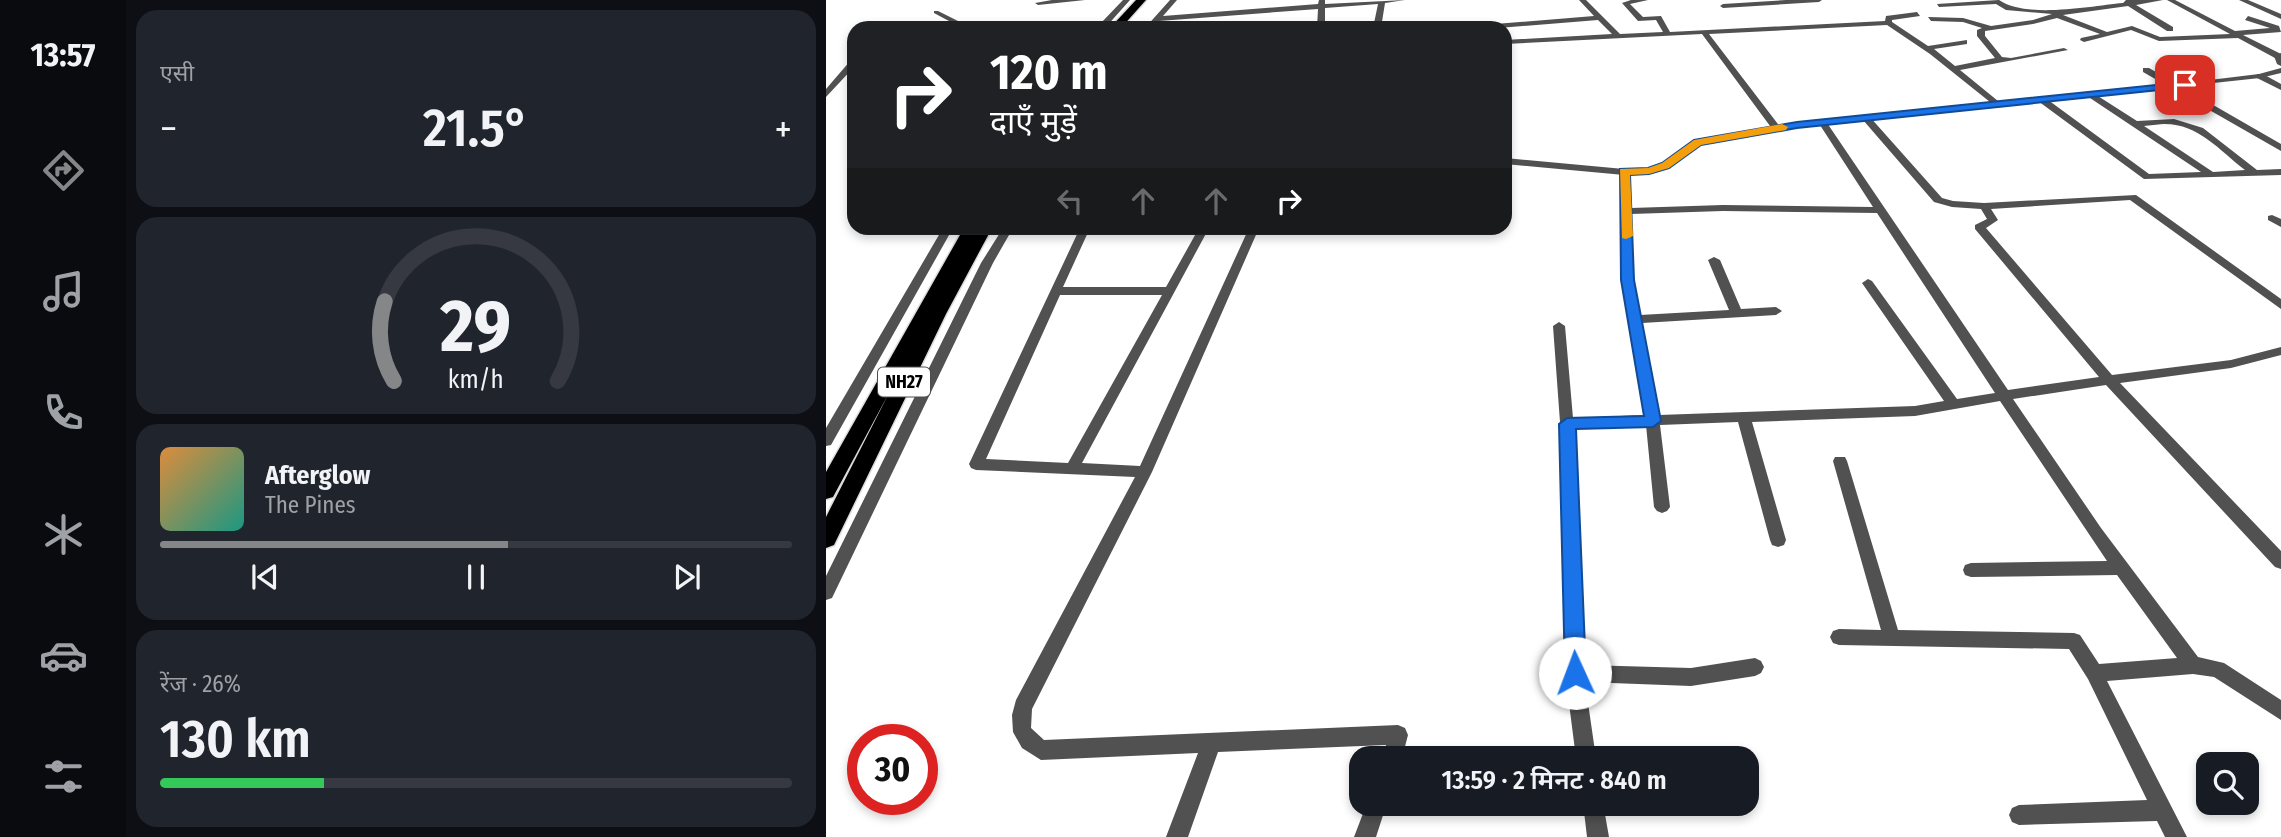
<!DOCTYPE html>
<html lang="hi">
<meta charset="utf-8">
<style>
:root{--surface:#171b24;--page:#20242c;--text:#f1f3f6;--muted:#9ea1a6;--line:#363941;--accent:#858687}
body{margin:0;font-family:"Fira Sans Condensed","Noto Sans Devanagari",sans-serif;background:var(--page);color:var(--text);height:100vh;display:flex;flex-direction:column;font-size:26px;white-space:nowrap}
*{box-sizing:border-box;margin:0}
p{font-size:23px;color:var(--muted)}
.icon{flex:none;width:38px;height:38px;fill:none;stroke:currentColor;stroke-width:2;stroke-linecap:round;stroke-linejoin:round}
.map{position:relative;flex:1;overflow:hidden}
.details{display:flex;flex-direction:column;gap:10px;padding:10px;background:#0d0f14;width:700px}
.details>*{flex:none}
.banner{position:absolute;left:21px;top:21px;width:665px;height:214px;border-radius:21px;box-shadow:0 4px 10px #0003;background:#202124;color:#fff;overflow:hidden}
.fabs{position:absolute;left:1370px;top:752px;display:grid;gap:14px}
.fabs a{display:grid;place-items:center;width:63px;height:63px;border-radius:14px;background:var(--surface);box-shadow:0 4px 10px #0003;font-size:35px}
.speed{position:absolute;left:21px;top:724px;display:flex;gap:14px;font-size:35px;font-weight:700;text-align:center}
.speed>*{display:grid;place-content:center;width:91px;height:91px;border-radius:50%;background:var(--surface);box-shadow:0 4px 10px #0003;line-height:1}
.speed .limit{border:10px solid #d22;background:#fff;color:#111}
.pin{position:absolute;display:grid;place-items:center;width:60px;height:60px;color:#fff;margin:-30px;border-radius:14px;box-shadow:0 4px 10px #0006}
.me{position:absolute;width:77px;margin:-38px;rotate:358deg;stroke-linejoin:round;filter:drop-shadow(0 0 5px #0008)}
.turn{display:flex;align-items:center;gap:24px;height:147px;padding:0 28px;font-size:32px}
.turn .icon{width:91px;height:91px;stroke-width:2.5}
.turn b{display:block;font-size:49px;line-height:60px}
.lanes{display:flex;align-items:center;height:66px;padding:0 28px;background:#0003;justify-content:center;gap:35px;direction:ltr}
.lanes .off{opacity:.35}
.big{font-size:52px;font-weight:600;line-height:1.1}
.details .card{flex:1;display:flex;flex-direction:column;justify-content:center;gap:10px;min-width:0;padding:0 24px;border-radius:21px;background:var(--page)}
.details .dial{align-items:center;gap:0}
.dial svg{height:182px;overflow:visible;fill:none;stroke:var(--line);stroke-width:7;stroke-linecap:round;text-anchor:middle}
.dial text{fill:var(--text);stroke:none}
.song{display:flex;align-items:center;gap:21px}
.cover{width:84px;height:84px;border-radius:10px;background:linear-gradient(135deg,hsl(30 70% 55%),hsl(170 70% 35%))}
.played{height:7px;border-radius:4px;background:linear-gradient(90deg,var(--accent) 55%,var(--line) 55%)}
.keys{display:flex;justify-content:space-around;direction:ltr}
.heat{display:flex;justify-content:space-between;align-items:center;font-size:38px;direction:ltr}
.charge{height:10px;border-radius:5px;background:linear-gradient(90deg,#34c759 26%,var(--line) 0)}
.trip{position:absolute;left:523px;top:746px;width:410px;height:70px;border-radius:21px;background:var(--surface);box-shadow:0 4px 10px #0003;font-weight:600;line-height:70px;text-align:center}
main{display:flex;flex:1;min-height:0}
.tabs{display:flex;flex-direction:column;width:126px;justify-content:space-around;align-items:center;background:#090b0e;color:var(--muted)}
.tabs .icon{width:49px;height:49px}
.tabs .selected{color:var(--accent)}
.tabs b{font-size:32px;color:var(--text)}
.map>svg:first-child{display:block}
</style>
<main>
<nav class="tabs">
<b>13:57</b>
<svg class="icon selected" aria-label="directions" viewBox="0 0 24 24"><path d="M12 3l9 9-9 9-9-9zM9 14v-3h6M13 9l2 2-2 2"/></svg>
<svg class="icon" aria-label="music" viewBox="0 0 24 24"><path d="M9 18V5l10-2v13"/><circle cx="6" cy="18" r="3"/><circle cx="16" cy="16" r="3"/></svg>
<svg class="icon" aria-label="phone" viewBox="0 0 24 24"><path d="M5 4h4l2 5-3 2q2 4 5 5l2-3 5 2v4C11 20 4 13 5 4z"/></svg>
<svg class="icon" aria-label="climate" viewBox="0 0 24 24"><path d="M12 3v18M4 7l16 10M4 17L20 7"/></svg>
<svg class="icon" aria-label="car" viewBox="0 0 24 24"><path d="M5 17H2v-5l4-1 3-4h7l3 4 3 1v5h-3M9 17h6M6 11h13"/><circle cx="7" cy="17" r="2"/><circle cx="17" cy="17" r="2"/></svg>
<svg class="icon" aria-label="filters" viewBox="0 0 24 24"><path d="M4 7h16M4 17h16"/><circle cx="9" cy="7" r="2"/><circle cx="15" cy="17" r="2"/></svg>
</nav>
<section class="details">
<div class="card"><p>एसी</p>
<div class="heat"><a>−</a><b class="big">21.5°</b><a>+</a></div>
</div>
<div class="card dial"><svg viewBox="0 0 100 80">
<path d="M14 69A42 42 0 1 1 86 69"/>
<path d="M14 69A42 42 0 0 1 10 34" stroke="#858687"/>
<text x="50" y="56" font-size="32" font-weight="700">29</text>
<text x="50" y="72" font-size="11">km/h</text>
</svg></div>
<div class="card">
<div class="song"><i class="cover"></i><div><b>Afterglow</b><p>The Pines</p></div></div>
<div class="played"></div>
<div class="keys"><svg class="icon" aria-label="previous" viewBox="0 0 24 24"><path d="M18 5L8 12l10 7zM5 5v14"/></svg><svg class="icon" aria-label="pause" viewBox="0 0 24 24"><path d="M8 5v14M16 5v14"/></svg><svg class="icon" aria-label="next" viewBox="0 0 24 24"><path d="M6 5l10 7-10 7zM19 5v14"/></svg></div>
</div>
<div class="card"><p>रेंज · 26%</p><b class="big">130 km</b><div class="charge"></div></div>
</section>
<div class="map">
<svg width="1455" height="837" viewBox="0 0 1455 837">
<rect width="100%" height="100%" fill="#fff"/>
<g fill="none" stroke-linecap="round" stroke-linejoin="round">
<defs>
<path id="trunk" d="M 310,0 L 320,0 L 295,28 L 284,28 Z
M 152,228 L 166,228 L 120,314 L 8,545 L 0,548 L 0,517 L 63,393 L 7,497 L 0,499 L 0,472 L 134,235 L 141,231 L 148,234 Z"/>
</defs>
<use href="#trunk" stroke="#dbdbdb" stroke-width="3"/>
<path fill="#515151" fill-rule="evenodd" d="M 226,0 L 259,0 L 212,5 L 209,3 Z
M 297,0 L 304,0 L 279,28 L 214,28 L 218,26 L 274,24 Z
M 344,0 L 351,0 L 337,16 L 492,4 L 493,0 L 499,0 L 499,4 L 579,0 L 559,3 L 555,28 L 547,28 L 552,4 L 499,8 L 499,28 L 491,28 L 492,9 L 333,21 L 327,28 L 319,28 Z
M 753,0 L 760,0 L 794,34 L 837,32 L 830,20 L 812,21 L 796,3 L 805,0 L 822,0 L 804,4 L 817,17 L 835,16 L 844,32 L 1059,21 L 1060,16 L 1091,12 L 1094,16 L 1066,20 L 1066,22 L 1102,46 L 1141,40 L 1141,44 L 1108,49 L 1129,66 L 1169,58 L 1151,36 L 1151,30 L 1156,28 L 1137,22 L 1105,21 L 1102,17 L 1137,18 L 1165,26 L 1207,20 L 1226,14 L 1180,10 L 1170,4 L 1113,7 L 1111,4 L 1173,0 C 1200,19 1265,6 1297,3 L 1300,0 L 1337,0 L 1310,5 L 1347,27 L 1347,31 L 1341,31 L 1302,6 L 1237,15 L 1281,32 L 1306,26 L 1334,37 L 1404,34 L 1341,0 L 1349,0 L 1409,31 L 1444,28 L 1419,20 L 1422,16 L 1453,26 L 1455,32 L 1417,35 L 1455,54 L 1455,57 L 1449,58 L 1412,38 L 1333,41 L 1305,30 L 1258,42 L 1254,40 L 1255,38 L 1274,34 L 1231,18 L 1207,24 L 1159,31 L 1159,36 L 1176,57 L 1185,58 L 1238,48 L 1242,50 L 1134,70 L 1172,101 L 1172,105 L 1169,106 L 1104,54 L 1061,25 L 883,34 L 955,128 L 950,131 L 947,130 L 876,34 L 679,44 L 679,40 L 786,34 L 772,20 L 672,28 L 640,28 L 644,26 L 768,16 Z
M 960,0 L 996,0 L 993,2 L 897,8 L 894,6 L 897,4 Z
M 108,11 L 112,11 L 146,28 L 136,28 L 108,13 Z
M 25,60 L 28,60 L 28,67 L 0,97 L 0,89 Z
M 1344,62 L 1350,62 L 1386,82 L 1379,84 L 1344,66 Z
M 1317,68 L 1323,68 L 1455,144 L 1455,151 L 1317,72 Z
M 1431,74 L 1437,74 L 1455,84 L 1455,90 L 1431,78 Z
M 1264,91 L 1311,121 L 1348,119 L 1377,128 L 1431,170 L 1455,169 L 1455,175 L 1318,179 L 1212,101 L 1212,97 L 1218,97 L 1323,174 L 1375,172 L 1261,96 L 1260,94 ZM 1337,124 C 1372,123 1393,150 1419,170 L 1387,172 L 1318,126 Z
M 1037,116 L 1043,116 L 1116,198 L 1127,201 L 1158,203 L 1310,195 L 1455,299 L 1455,309 L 1304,200 L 1165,209 L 1172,220 L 1160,228 L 1286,375 L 1405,360 L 1455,347 L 1455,355 L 1405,368 L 1294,383 L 1455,551 L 1455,569 L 1449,567 L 1280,385 L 1187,399 L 1275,528 L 1372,657 L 1398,663 L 1455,700 L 1455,720 L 1388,677 L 1367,674 L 1281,681 L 1361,837 L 1339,837 L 1331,821 L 1193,825 L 1186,822 L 1183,815 L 1186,808 L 1193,805 L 1321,800 L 1262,679 L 1243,649 L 1013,645 L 1007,643 L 1004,637 L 1007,631 L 1013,629 L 1055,630 L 1007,461 L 1009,457 L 1019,457 L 1021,461 L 1072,630 L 1248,633 L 1254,635 L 1273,664 L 1351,658 L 1291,575 L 1145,577 L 1139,575 L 1137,570 L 1139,565 L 1145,563 L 1281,561 L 1174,401 L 1089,416 L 926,422 L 960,540 L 958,545 L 952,547 L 946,545 L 944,540 L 912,422 L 834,425 L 844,507 L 841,511 L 836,513 L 831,511 L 828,507 L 820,425 L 748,428 L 758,665 L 865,668 L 929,658 L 935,661 L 938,667 L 935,673 L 929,676 L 865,686 L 759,682 L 770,758 L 750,758 L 740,680 L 735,436 L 727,326 L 733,322 L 739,326 L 747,418 L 819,415 L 796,280 L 795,170 L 803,172 L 805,208 L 897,205 L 1047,207 L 992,122 L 999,120 L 1182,390 L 1273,377 L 1149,229 L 1149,225 L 1161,219 L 1155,209 L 1126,207 L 1108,202 L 1037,120 ZM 897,211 L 1051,213 L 1169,393 L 1131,399 L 1046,281 L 1042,279 L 1036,283 L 1118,401 L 1089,406 L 833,415 L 816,323 L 950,315 L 956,311 L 950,307 L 915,309 L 894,260 L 888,257 L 882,260 L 903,310 L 814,315 L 808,280 L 805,214 Z
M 1446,215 L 1455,219 L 1455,227 L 1442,220 L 1442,216 Z
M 254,228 L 264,228 L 237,287 L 340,287 L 373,228 L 383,228 L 256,463 L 314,466 L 423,228 L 433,228 L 326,472 L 206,709 L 205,728 L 218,740 L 572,725 L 579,728 L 582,735 L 576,758 L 556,758 L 560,745 L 392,752 L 362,837 L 340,837 L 372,753 L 215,760 L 196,748 L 187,732 L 186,715 L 190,700 L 309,477 L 150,470 L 145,468 L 143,464 ZM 234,295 L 336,295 L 242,463 L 160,459 Z
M 541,803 L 561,803 L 550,837 L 528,837 Z
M 757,803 L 777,803 L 783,837 L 761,837 Z"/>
<path fill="#515151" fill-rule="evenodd" d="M 1413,0 L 1422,0 L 1455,14 L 1455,19 Z
M 1455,53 L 1455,66 L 1451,64 L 1448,56 Z
M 1455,68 L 1455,73 L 1434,78 L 971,128 L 875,144 L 842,167 L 823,174 L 798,175 L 679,164 L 679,158 L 798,169 L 822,168 L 836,163 L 869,140 L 971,122 L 1359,83 L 1433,74 Z
M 117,228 L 127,228 L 5,445 L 0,446 L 0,428 Z
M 177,228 L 187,228 L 167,263 L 6,598 L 0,600 L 0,576 L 155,263 Z"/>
<use href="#trunk" fill="#000" fill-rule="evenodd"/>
</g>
<path fill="#1a73e8" stroke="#114b97" stroke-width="2" d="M 1359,82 L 1364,85 L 1362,87 L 971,128 L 875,145 L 843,168 L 823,174 L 804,175 L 808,280 L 835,421 L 827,427 L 750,429 L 760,673 L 757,680 L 749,683 L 742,680 L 739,673 L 733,424 L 741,418 L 818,416 L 795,280 L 794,169 L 822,168 L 836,163 L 868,140 L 971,122 Z"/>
<path fill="#f59e0b" d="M 956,124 L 962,127 L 960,130 L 875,145 L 843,168 L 823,174 L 804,175 L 807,236 L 800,239 L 796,238 L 794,169 L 822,168 L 836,163 L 868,140 Z"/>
<g text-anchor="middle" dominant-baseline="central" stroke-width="5" stroke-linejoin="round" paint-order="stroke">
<rect fill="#fff" stroke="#4c4c4c" stroke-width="2" x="52" y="367.5" width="52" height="29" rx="5"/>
<g font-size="18" font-weight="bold" fill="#000">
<text x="78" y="382">NH27</text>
</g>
</g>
</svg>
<div class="fabs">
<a><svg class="icon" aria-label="search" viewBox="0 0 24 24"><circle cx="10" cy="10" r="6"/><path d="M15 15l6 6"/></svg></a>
</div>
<div class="speed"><div class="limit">30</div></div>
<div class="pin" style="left:1359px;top:85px;background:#d93025"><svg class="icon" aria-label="arrive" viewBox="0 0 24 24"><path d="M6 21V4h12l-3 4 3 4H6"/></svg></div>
<svg class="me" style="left:749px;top:673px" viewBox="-20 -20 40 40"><circle r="19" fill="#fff"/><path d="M0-13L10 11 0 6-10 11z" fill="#1a73e8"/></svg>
<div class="trip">13:59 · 2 मिनट · 840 m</div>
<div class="banner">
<div class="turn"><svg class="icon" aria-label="right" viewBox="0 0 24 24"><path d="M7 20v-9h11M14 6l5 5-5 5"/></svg><div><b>120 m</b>दाएँ मुड़ें</div></div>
<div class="lanes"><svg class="icon off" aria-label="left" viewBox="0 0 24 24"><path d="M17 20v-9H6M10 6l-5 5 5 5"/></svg><svg class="icon off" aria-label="ahead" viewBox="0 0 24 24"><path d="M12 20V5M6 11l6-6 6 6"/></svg><svg class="icon off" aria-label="ahead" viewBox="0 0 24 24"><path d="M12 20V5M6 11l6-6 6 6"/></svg><svg class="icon" aria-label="right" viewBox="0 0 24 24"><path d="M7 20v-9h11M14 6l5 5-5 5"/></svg></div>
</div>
</div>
</main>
